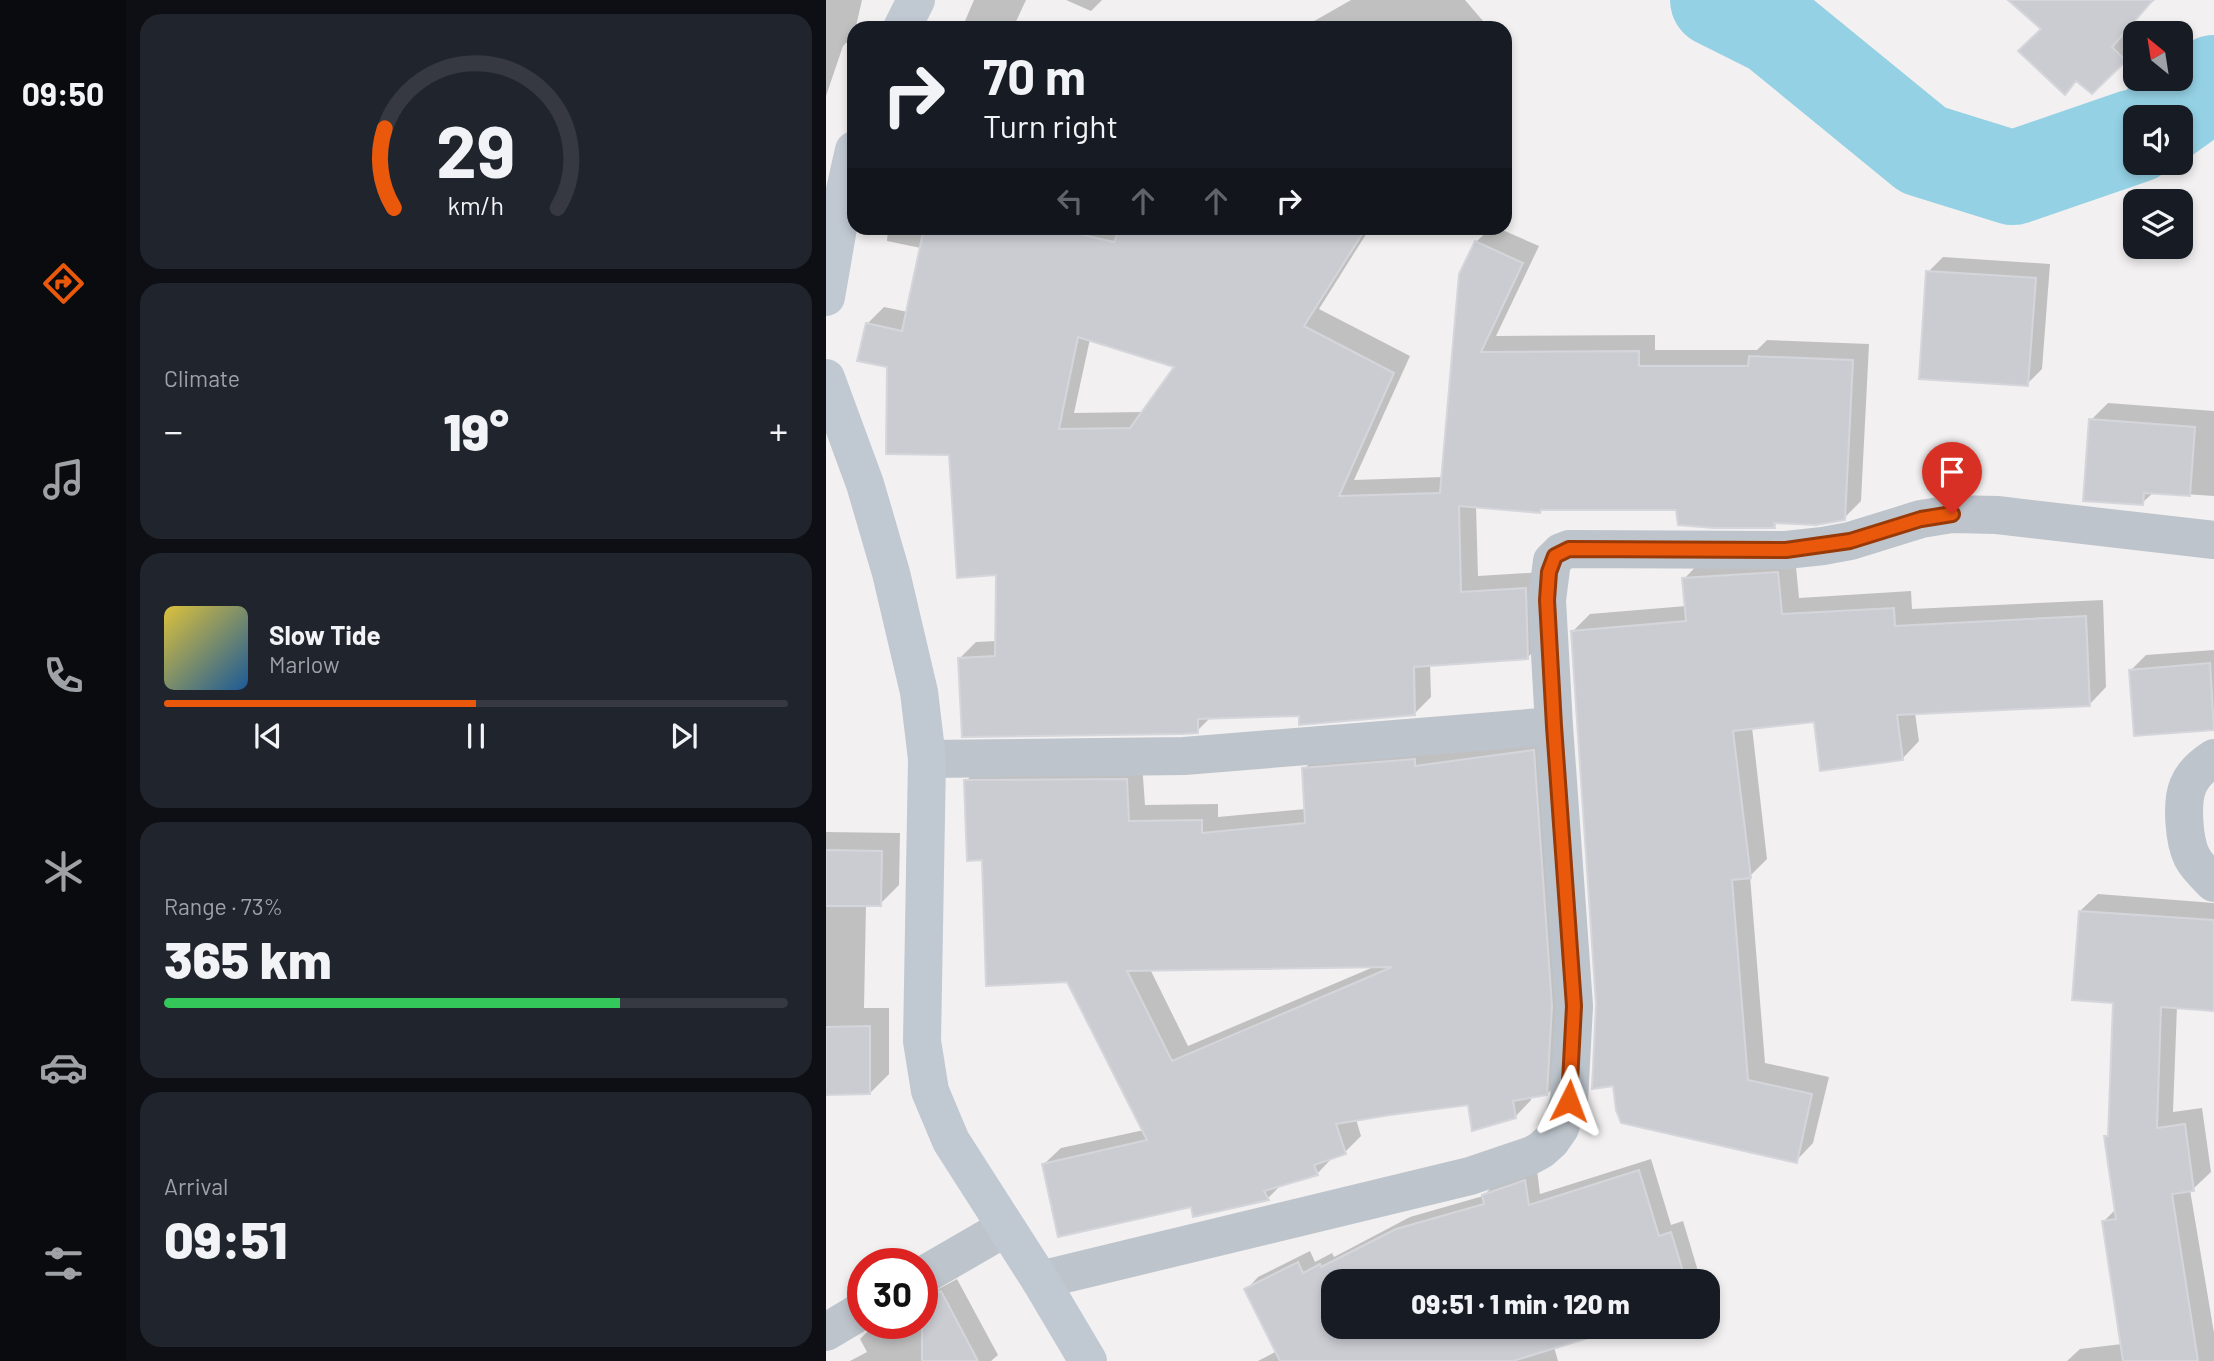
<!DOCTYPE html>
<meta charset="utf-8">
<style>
:root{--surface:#171b24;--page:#20242c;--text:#f1f3f6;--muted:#9ea1a6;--line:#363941;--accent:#ea580c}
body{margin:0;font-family:Barlow,sans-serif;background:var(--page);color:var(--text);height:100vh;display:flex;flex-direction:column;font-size:26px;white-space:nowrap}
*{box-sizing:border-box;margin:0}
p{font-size:23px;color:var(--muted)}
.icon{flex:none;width:38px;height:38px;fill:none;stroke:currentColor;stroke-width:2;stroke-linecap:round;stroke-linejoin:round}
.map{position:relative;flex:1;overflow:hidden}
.side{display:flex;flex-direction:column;gap:14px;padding:14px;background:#0d0f14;width:700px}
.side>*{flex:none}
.hud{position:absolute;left:21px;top:21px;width:665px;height:214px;border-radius:21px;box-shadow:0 4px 10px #0003;background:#171b24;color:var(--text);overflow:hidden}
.needle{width:46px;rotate:330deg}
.controls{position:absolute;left:1297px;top:21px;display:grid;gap:14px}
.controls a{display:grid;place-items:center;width:70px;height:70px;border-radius:14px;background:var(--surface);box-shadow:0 4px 10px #0003;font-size:35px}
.speed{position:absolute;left:21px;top:1248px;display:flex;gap:14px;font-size:35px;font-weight:700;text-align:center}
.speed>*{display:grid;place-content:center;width:91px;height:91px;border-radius:50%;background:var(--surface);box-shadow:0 4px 10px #0003;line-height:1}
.speed .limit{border:10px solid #d22;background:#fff;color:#111}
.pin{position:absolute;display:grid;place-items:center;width:60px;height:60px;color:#fff;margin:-72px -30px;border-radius:50% 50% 50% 0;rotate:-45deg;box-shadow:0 0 7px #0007}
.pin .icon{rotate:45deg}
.me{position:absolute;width:77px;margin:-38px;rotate:3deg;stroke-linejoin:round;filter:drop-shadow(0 0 5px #0008)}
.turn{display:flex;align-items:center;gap:24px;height:147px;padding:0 21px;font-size:32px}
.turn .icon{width:91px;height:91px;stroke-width:2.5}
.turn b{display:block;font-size:49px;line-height:60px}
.lanes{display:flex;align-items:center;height:66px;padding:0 21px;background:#0003;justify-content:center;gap:35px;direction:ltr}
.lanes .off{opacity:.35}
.big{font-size:52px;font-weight:800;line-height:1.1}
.side .card{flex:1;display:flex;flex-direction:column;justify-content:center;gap:10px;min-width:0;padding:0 24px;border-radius:21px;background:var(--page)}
.side .dial{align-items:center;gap:0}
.dial svg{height:182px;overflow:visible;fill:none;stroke:var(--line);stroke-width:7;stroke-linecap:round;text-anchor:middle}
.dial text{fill:var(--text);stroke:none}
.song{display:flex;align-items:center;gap:21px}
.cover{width:84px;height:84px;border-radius:10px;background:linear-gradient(135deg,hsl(50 70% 55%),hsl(210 70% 35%))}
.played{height:7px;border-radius:4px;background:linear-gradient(90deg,var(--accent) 50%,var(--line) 50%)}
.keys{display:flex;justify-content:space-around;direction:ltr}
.heat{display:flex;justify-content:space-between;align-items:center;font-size:38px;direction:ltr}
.charge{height:10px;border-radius:5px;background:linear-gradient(90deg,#34c759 73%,var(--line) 0)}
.trip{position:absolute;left:495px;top:1269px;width:399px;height:70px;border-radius:21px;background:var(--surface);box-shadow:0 4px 10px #0003;font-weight:800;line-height:70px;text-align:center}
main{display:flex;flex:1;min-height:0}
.dock{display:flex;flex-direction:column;width:126px;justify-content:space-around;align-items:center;background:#090b0e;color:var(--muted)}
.dock .icon{width:49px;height:49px}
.dock .on{color:var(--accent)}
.dock b{font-size:32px;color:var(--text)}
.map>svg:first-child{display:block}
</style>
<main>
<nav class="dock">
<b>09:50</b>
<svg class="icon on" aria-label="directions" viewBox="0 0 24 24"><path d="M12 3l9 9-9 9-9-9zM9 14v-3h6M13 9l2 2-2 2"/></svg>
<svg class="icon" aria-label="music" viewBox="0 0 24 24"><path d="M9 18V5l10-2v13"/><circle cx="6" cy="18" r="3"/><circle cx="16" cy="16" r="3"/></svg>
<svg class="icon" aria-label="phone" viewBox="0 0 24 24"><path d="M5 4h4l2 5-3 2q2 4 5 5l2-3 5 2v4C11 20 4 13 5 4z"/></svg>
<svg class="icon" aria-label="climate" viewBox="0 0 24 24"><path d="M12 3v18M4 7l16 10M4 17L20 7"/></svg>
<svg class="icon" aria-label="car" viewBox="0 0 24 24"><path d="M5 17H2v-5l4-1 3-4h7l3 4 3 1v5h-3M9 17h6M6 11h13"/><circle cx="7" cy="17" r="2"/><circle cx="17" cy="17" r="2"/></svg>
<svg class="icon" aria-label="filters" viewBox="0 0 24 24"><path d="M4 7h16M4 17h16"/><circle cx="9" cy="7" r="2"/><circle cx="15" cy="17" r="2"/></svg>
</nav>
<section class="side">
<div class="card dial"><svg viewBox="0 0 100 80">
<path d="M14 69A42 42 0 1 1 86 69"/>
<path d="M14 69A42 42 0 0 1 10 34" stroke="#ea580c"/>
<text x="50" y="56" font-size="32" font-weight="700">29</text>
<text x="50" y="72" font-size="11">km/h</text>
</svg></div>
<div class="card"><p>Climate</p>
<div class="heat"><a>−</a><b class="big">19°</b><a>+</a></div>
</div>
<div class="card">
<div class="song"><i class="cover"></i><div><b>Slow Tide</b><p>Marlow</p></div></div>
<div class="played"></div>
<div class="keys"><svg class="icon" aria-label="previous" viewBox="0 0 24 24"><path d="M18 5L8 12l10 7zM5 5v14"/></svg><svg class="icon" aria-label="pause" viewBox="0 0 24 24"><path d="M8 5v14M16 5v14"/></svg><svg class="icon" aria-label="next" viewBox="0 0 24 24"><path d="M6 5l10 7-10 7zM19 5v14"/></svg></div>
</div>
<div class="card"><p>Range · 73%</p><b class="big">365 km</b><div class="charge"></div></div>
<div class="card"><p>Arrival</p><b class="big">09:51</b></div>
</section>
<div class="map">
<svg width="1388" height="1361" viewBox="0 0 1388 1361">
<rect width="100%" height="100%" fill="#f2f0f0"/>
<path fill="#0003" fill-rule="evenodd" d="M 0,0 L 36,0 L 28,35 L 17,46 L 0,96 Z
M 148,0 L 200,0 L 187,28 L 136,28 Z
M 240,0 L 276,0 L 265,11 Z
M 525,0 L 639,0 L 663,28 L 476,28 Z
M 1185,0 L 1329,0 L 1322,5 L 1299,31 L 1309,41 L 1309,49 L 1266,92 L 1251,80 L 1239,92 L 1217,29 Z
M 62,228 L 544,228 L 493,309 L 584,356 L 528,480 L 617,477 L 650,242 L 665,228 L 672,228 L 713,246 L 670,336 L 829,335 L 829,350 L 931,350 L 941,340 L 1043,344 L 1035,501 L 1018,518 L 953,522 L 948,526 L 852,508 L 717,508 L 714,511 L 650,506 L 652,576 L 716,572 L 718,641 L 702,657 L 604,664 L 605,697 L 588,714 L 385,717 L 371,731 L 133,659 L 150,642 L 171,641 L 171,573 L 124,453 L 62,366 L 41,324 L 58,307 L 82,312 L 95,248 L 61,241 ZM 264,339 L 351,366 L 318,412 L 248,413 Z
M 1117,257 L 1224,264 L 1216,369 L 1201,384 L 1102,272 Z
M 1282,403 L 1388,411 L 1388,496 L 1328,492 L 1316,503 L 1265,420 Z
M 969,556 L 973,598 L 1085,591 L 1086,609 L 1277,600 L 1280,687 L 1263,705 L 1089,713 L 1093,741 L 1076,759 L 990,721 L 926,727 L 941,859 L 924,876 L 939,1063 L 1003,1077 L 987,1143 L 970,1161 L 788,1084 L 772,1004 L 746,632 L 764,614 L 860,606 L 858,579 L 875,561 Z
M 1388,650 L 1388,728 L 1310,734 L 1305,670 L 1320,655 Z
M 724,734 L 737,1077 L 721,1094 L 705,1096 L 705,1100 L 689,1117 L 644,1103 L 530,1119 L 535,1136 L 519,1152 L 507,1157 L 491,1174 L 457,1183 L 442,1198 L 366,1205 L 218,1164 L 235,1148 L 318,1130 L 242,981 L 157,858 L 140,781 L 156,765 L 316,763 L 319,805 L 392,804 L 392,817 L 480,809 L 478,769 L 494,753 ZM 550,966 L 362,1046 L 324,969 Z
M 0,832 L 74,833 L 73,885 L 54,904 L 40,904 L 38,1008 L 63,1008 L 63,1074 L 44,1093 L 0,1093 Z
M 1272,894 L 1388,903 L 1388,1009 L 1351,1006 L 1347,1112 L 1376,1108 L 1385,1172 L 1367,1189 L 1364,1190 L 1388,1333 L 1388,1361 L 1241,1361 L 1254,1349 L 1296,1344 L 1278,1221 L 1290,1209 L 1280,1137 L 1284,1133 L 1288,1002 L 1254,911 Z
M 825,1159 L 845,1225 L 857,1221 L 875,1281 L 508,1281 L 508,1326 L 728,1347 L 732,1361 L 432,1361 L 451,1351 L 420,1290 L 432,1277 L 484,1251 L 489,1262 L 506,1253 L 508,1257 L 584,1217 L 657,1196 L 670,1183 L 711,1170 L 714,1194 Z
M 131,1279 L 172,1355 L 165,1361 L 24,1361 L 41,1352 L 34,1339 L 49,1324 L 96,1323 L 96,1298 Z"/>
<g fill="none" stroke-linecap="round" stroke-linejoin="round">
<path stroke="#94d1e4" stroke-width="94" d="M 891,0 L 949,29 L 1097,150 L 1187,178 L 1309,136
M 1339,117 L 1388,82"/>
</g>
<path fill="#cbccd2" stroke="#d5d6db" stroke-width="2" fill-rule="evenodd" d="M 1182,0 L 1327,0 L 1286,47 L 1300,61 L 1266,94 L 1250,81 L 1239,95 L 1192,51 L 1215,29 Z
M 98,228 L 226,228 L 288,242 L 294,228 L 540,228 L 478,326 L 568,373 L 513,496 L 614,493 L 633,274 L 649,241 L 697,263 L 655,352 L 813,351 L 813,366 L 922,366 L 923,356 L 1027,360 L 1019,520 L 990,525 L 948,523 L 949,528 L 888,528 L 852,525 L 850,510 L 715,510 L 714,513 L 633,506 L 635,592 L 700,588 L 702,659 L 588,667 L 589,715 L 473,725 L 473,716 L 372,719 L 372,733 L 357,734 L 136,737 L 132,658 L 169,656 L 170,575 L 131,578 L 123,455 L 60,454 L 61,367 L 31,361 L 40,323 L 76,331 ZM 252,337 L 348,367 L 304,428 L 233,429 Z
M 1100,271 L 1210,278 L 1202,386 L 1093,379 Z
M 1263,419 L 1369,427 L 1364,496 L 1318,493 L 1317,505 L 1257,501 Z
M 952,572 L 956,614 L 1068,608 L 1069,626 L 1260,616 L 1264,706 L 1071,715 L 1077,760 L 994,771 L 988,722 L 907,731 L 925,878 L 906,880 L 922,1080 L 986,1094 L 971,1163 L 795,1123 L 790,1110 L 787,1086 L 766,1089 L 770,1004 L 745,631 L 860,621 L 856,578 Z
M 1384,663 L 1388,730 L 1308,736 L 1303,670 Z
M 708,750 L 726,1006 L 721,1095 L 687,1101 L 690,1118 L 646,1131 L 642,1105 L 564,1115 L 510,1124 L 520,1154 L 488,1165 L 492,1175 L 438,1191 L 443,1200 L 367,1217 L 365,1207 L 232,1237 L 216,1164 L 321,1140 L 241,982 L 160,986 L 156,860 L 141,861 L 138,780 L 301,779 L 303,821 L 376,820 L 376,833 L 479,823 L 476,768 L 589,759 L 589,766 ZM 566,967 L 346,1061 L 301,971 Z
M 0,850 L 56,851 L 55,906 L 0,906 Z
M 1253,911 L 1388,920 L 1388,1011 L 1335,1007 L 1331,1128 L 1359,1124 L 1368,1191 L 1346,1194 L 1372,1361 L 1297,1361 L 1276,1221 L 1290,1219 L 1278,1136 L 1282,1136 L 1287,1003 L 1246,1000 Z
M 44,1026 L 44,1094 L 0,1095 L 0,1027 Z
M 813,1170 L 833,1236 L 845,1232 L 860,1281 L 508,1281 L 508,1326 L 801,1326 L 687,1361 L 454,1361 L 418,1289 L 472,1262 L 477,1273 L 494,1264 L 495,1267 L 570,1229 L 658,1204 L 656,1195 L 699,1180 L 703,1205 Z
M 115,1291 L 152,1361 L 96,1361 L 96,1298 Z"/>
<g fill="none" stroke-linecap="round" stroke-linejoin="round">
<path stroke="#bdc4cb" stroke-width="38" d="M 1388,758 C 1377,765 1367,773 1362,786 C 1355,803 1358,841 1366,857 C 1371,867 1380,875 1388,883
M 101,759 L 358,756 L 728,726
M 96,1276 L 179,1228
M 214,1280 L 644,1176 L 706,1155 L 715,1150 L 725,1141 L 734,1128 L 743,1101 L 748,1006 L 728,726 L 721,600 L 726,561 L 735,552 L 743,549 L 960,550 L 997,546 L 1024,541 L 1095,519 L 1126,514 L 1171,515 L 1388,540
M 0,1332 L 37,1310"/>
<path stroke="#c0c8d2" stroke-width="38" d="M 76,28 L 90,0
M 0,297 L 17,199 L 28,150
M 0,378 L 39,484 L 65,573 L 93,692 L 101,759 L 96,1041 L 104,1091 L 125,1141 L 214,1280 L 262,1361"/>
</g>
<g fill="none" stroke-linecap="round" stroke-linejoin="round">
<defs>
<path id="route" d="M 743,1101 L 748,1006 L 728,726 L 721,600 L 723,572 L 729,556 L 743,549 L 960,550 L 1024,541 L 1095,519 L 1126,514"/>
</defs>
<use href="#route" stroke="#983908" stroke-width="18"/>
<use href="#route" stroke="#ea580c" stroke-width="12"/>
</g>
</svg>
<div class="controls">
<a><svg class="needle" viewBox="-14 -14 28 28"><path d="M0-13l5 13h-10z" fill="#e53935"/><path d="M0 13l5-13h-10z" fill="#9ea1a6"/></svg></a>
<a><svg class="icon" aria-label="sound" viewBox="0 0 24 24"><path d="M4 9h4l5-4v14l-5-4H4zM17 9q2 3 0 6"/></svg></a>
<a><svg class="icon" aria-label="layers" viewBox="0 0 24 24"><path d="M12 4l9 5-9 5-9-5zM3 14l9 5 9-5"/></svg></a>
</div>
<div class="speed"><div class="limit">30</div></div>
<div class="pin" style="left:1126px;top:514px;background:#d93025"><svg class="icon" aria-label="arrive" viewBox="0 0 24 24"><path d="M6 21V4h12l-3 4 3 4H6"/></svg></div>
<svg class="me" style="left:743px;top:1101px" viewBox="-20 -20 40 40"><path d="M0-17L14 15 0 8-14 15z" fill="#ea580c" stroke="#fff" stroke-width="4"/></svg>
<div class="trip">09:51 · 1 min · 120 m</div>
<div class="hud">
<div class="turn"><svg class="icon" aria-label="right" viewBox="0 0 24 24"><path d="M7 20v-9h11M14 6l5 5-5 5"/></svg><div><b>70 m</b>Turn right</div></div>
<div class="lanes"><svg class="icon off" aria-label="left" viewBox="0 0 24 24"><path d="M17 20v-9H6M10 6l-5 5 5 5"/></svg><svg class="icon off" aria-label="ahead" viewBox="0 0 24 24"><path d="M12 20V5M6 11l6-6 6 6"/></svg><svg class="icon off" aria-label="ahead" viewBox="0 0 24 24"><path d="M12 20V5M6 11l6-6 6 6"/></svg><svg class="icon" aria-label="right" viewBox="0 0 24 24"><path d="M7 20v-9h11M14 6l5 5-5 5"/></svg></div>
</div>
</div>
</main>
